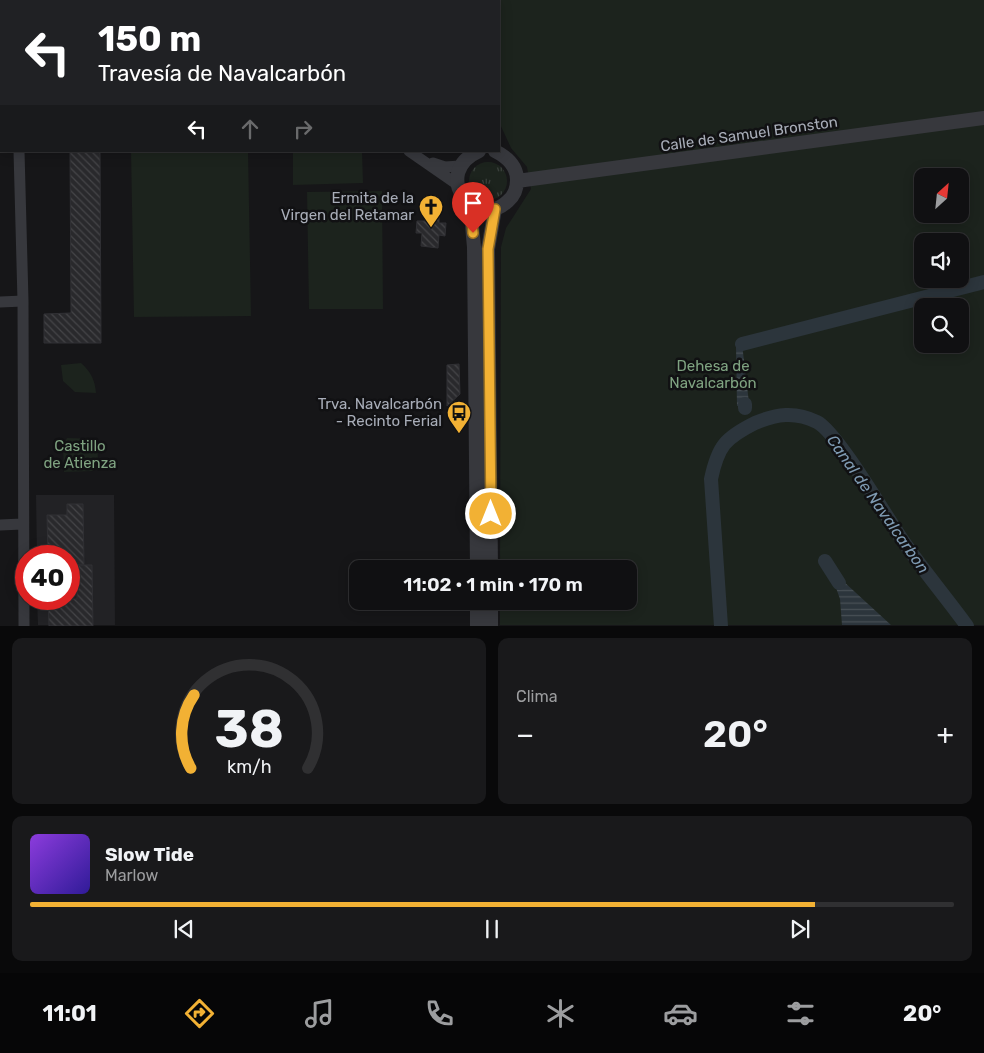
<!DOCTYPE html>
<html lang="es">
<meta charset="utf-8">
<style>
:root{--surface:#101012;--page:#19191b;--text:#f1f3f6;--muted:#9c9d9f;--line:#303032;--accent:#f2b134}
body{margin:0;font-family:Rubik,sans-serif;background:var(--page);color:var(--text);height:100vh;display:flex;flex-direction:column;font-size:19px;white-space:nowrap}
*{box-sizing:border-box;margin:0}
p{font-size:16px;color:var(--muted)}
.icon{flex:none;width:28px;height:28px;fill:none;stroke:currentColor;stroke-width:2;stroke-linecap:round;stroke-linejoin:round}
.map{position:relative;height:626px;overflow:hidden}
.drawer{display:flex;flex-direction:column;gap:12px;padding:12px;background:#09090a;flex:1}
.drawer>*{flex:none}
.guide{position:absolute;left:0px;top:0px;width:500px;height:152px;box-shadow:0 2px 12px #0003,0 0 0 1px var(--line);background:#202124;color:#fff;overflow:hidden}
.needle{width:32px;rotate:27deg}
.fabs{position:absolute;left:914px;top:168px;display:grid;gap:10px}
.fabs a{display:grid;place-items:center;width:55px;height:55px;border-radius:10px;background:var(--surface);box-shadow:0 2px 12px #0003,0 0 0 1px var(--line);font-size:25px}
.speed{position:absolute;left:15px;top:545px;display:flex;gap:10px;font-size:25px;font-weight:700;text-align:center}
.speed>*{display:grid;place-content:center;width:65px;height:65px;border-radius:50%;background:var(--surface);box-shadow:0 2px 12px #0003,0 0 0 1px var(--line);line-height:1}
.speed .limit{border:8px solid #d22;background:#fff;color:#111}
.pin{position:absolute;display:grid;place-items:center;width:42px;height:42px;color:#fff;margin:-51px -21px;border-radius:50% 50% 50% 0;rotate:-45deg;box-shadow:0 0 5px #0007}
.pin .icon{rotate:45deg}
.me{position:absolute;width:55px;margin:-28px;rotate:0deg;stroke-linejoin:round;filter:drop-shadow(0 0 4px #0008)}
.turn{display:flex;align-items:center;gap:18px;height:105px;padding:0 15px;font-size:22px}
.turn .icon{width:65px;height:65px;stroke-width:2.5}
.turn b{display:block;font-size:35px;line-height:42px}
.lanes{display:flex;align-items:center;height:48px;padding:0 15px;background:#0003;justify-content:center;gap:25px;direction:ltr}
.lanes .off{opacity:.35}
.big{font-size:38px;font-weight:600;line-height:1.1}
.drawer .card{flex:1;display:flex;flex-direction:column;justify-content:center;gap:8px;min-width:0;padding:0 18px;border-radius:10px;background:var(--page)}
.drawer .dial{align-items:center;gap:0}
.dial svg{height:130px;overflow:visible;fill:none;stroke:var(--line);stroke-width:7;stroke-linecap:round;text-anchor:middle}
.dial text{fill:var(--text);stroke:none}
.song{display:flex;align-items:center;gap:15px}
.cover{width:60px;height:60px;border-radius:8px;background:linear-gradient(135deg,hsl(270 70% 55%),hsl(250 70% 35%))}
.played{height:5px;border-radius:2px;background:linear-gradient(90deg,var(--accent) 85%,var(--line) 85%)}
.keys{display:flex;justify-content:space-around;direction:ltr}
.heat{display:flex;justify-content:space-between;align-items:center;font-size:28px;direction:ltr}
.drawer .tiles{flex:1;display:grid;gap:12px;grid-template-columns:1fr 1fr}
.card:last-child{grid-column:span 2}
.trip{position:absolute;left:349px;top:560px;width:288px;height:50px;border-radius:10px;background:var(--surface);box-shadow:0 2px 12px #0003,0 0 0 1px var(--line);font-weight:600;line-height:50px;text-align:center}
.menu{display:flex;height:80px;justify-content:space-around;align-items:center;background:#060607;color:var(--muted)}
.menu .icon{width:35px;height:35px}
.menu .on{color:var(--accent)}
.menu b{font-size:22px;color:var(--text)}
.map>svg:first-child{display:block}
</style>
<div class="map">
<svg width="984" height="626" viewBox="0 0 984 626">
<defs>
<pattern id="grass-tufts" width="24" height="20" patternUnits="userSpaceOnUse" patternTransform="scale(1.25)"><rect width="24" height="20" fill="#1c231d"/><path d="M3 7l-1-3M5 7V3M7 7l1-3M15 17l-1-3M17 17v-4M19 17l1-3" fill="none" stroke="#3a403c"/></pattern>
<pattern id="water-rules" width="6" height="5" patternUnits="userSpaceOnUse" patternTransform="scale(1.25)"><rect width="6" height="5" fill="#2c353c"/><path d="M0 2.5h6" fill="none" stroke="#485056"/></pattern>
<pattern id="building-back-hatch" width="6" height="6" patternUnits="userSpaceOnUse" patternTransform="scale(1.25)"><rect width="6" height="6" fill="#29292c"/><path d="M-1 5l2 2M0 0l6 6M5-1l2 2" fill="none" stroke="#454548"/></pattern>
</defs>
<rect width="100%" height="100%" fill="#161618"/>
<path fill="#222225" d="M 36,495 L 114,495 L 115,625 L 38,625 L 37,599 L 69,599 L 69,556 L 37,556 Z"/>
<path fill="url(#grass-tufts)" d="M469 181a19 19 0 1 1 38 0a19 19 0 1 1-38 0Z"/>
<path fill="#1c231d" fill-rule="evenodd" d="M 494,0 L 984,0 L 984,625 L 500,625 L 500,601 L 628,601 L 628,569 L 500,569 L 501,247 L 506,228 L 531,189 L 527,167 L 511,148 L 499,122 L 499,1 ZM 922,176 L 960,176 L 960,214 L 922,214 ZM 922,241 L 960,241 L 960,279 L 922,279 ZM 922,306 L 960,306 L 960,344 L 922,344 Z
M 131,151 L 248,151 L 251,316 L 134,317 Z
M 293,151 L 362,151 L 363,183 L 293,185 Z
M 382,191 L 383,309 L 309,309 L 307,192 Z
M 81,363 C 91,372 95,380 96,393 L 75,392 L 63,381 L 61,365 Z
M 67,438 L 97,439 L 98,461 L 93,471 L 64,472 L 63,446 Z"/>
<path fill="url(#water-rules)" d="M 742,344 L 749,403 L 737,406 L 736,345 Z
M 843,581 L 891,625 L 842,625 L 840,599 L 835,585 Z"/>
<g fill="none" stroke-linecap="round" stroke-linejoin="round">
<path stroke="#2c353c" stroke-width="14" d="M 742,344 L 984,282
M 745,404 L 745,408
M 825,561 L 839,583
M 721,626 L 711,479 C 718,446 725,438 755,423 C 776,414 795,411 817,422 C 837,432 887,518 903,541 C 923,570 946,597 967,626"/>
</g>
<path fill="url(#building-back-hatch)" stroke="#303034" d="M 70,151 L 100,151 L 101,343 L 44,343 L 44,314 L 71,313 Z
M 426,216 L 439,217 L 439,223 L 446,223 L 445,236 L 439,235 L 438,248 L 421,246 L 422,233 L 416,233 L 417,221 L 426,221 Z
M 459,364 L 460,394 L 447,406 L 447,365 Z
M 67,504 L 83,504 L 84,565 L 69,565 L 69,556 L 48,556 L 47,515 L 67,515 Z
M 77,565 L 92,565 L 93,626 L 49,626 L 48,599 L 77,599 Z"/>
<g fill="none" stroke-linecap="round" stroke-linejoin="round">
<path stroke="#37383d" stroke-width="11" d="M 12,0 L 13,1
M 176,0 L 178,1
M 19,151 L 23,301 L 24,626
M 409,151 L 458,185
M 433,163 L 445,167 L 460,166
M 0,302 L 23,301
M 0,525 L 22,524"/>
<path stroke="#37383d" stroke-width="14" d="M 473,1 L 473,0
M 488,1 L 488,0
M 479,151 C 430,173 475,233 508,201 C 514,196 517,188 517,180 C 517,166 507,157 495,151
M 517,181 L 984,118
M 470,204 L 474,247 L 477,569
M 491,569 L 488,249 L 495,209
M 491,601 L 491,626
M 477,626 L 477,601"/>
</g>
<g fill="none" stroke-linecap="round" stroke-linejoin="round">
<defs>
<path id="route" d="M 473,233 L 470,204 L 482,210 L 495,209 L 488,249 L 491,514"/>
</defs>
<use href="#route" stroke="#9d7322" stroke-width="12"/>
<use href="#route" stroke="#f2b134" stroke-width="9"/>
</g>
<defs>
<symbol id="church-pin" viewBox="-11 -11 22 30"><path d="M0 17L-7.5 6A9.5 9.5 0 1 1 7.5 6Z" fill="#f2b134" stroke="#111113"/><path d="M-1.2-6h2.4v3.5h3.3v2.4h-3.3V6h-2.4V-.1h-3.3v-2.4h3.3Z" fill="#111"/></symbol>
<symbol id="bus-pin" viewBox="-11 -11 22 30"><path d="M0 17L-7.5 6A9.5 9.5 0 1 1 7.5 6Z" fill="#f2b134" stroke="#111113"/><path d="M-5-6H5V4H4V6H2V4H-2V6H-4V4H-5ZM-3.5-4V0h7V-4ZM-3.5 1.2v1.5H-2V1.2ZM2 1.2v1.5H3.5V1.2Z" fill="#111"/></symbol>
</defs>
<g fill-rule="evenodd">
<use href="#church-pin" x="417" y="193" width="28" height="38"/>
<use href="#bus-pin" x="445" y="399" width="28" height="38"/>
</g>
<g text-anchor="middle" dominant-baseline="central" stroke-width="5" stroke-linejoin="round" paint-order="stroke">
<g font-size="15" fill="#a8adb8" stroke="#111113">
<text transform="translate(749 134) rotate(-8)">Calle de Samuel Bronston</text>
</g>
<g font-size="15" fill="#a8adb8" stroke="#111113" text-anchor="end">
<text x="414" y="198">Ermita de la<tspan x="414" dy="17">Virgen del Retamar</tspan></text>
<text x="442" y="404">Trva. Navalcarbón<tspan x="442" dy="17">- Recinto Ferial</tspan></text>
</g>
<g font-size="15" fill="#7fa381" stroke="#111113">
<text x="713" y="366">Dehesa de<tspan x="713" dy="17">Navalcarbón</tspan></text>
<text x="80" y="446">Castillo<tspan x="80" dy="17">de Atienza</tspan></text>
</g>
<g font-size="16" font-style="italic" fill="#7f9bb3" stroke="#111113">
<text transform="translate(878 504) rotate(55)">Canal de Navalcarbon</text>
</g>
</g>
</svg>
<div class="fabs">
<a><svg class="needle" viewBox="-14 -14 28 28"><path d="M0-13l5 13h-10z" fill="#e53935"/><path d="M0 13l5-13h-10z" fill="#9c9d9f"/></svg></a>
<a><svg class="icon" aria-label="sound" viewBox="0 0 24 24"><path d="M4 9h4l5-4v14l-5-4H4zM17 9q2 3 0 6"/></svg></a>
<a><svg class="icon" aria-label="search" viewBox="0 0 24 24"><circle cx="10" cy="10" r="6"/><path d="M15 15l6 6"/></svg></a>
</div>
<div class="speed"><div class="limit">40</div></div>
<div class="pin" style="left:473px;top:233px;background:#d93025"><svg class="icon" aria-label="arrive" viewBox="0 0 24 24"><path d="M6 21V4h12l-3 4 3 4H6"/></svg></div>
<svg class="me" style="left:491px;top:514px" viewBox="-20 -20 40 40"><circle r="17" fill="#f2b134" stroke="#fff" stroke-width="3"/><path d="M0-11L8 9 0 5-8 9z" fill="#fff"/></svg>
<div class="trip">11:02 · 1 min · 170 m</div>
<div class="guide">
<div class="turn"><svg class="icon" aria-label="left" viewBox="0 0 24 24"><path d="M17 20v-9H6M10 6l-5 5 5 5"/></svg><div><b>150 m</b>Travesía de Navalcarbón</div></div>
<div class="lanes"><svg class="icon" aria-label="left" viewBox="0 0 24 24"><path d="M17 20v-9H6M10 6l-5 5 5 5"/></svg><svg class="icon off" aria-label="ahead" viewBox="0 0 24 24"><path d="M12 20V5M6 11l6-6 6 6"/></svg><svg class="icon off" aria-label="right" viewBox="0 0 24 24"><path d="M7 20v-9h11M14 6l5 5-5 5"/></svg></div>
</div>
</div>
<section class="drawer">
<div class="tiles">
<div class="card dial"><svg viewBox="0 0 100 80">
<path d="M14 69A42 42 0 1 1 86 69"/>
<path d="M14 69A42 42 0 0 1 16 24" stroke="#f2b134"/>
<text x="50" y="56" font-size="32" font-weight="700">38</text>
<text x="50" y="72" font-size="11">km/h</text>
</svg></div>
<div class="card"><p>Clima</p>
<div class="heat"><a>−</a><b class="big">20°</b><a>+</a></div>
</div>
<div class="card">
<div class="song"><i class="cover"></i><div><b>Slow Tide</b><p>Marlow</p></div></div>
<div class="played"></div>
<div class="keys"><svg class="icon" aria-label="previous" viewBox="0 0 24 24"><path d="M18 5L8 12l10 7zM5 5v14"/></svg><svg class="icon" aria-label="pause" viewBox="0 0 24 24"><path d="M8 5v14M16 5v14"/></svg><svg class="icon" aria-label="next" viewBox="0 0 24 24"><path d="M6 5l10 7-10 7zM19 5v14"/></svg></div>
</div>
</div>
</section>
<nav class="menu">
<b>11:01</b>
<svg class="icon on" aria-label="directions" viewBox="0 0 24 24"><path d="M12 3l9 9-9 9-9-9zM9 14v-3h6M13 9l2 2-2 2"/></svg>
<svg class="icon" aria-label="music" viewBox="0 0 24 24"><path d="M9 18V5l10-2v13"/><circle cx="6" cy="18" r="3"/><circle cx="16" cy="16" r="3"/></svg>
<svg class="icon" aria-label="phone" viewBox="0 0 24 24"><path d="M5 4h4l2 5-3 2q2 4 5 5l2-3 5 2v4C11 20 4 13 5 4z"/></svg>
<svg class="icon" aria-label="climate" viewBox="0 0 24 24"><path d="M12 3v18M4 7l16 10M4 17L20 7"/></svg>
<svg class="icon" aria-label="car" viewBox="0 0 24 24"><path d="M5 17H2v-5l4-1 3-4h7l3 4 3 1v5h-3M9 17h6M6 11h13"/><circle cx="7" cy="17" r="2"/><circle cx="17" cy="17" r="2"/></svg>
<svg class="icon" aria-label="filters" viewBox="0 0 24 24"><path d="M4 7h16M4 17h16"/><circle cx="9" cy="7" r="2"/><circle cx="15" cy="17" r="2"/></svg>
<b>20°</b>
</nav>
